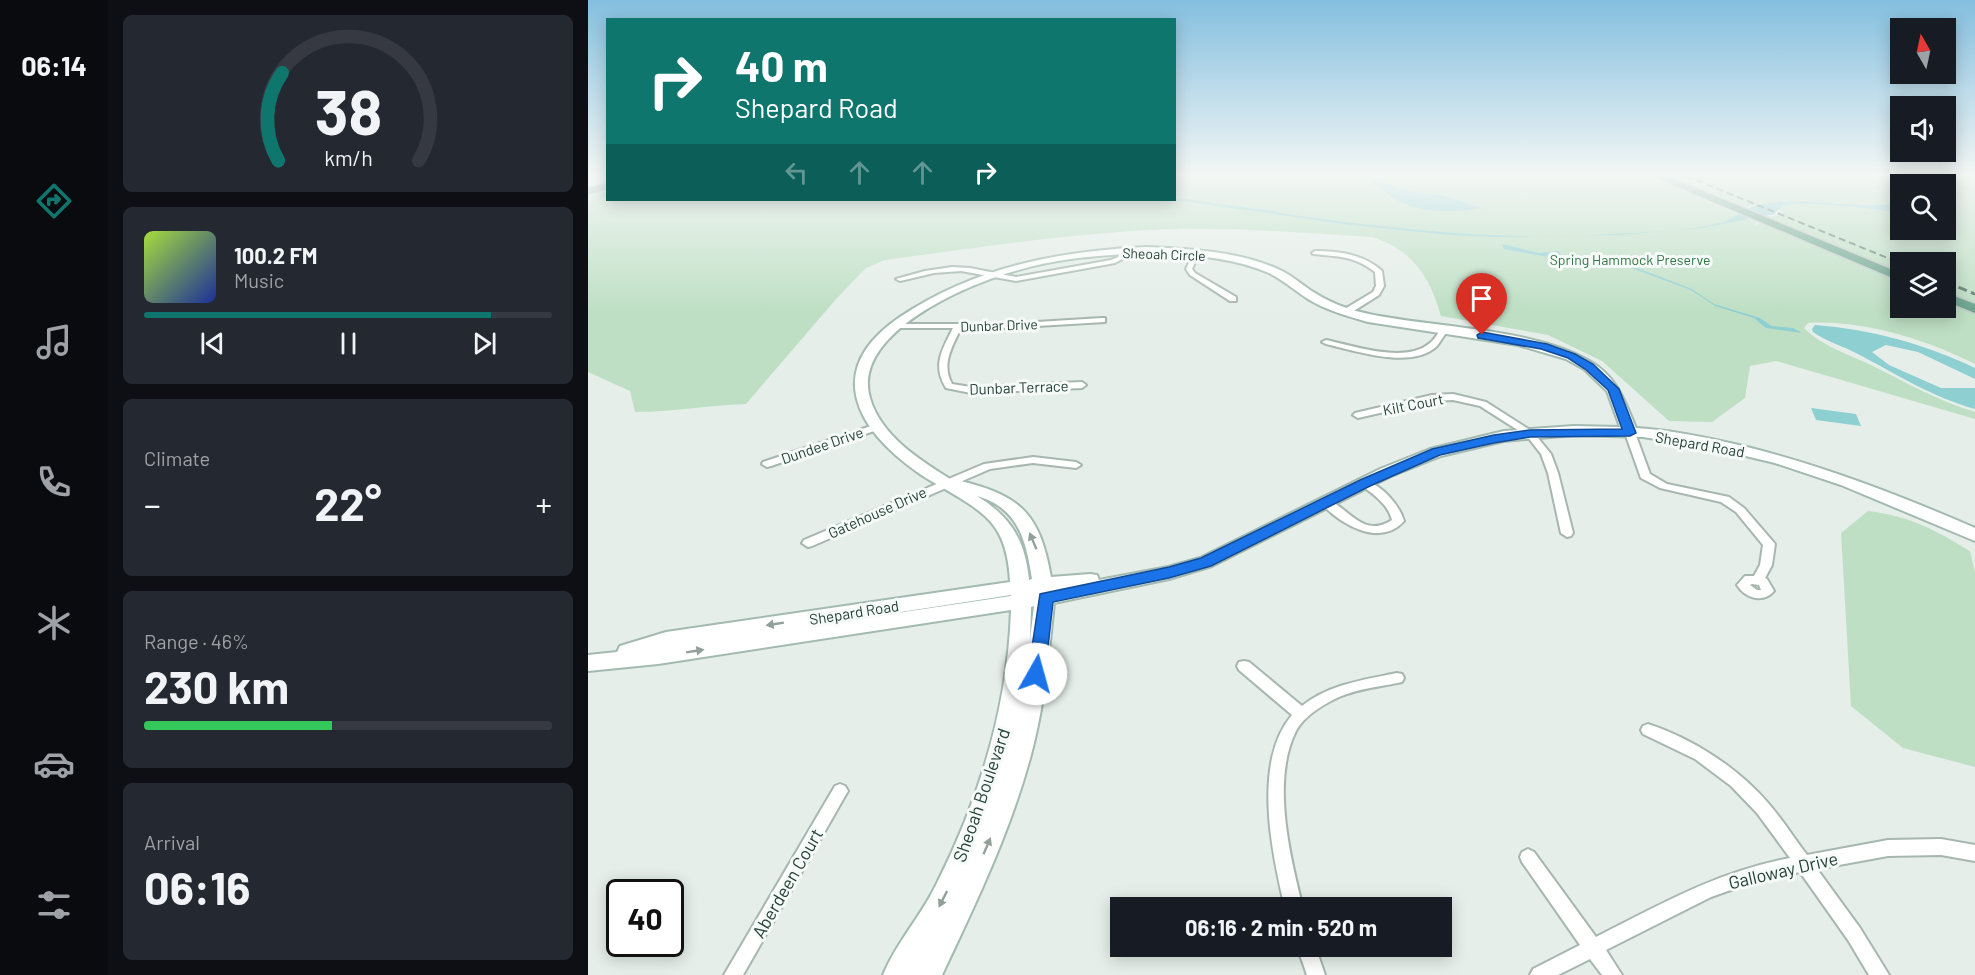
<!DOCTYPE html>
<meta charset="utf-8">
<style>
:root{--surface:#171b24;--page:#242831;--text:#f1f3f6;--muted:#9ea1a6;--line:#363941;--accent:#0f766e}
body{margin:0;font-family:Barlow,sans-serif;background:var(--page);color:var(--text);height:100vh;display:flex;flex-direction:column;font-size:22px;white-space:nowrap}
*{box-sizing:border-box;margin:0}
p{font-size:20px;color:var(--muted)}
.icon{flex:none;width:33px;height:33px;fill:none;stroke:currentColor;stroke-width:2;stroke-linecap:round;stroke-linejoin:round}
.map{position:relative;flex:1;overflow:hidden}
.side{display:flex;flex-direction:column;gap:15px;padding:15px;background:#0d0f14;width:480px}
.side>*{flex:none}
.hud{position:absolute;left:18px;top:18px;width:570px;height:183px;border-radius:0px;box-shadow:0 3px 15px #0003;background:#0f766e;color:#fff;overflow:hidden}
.needle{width:39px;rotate:351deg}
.buttons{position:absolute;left:1302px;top:18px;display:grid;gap:12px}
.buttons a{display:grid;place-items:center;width:66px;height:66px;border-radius:0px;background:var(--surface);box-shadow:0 3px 15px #0003;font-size:30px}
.speed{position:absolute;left:18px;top:879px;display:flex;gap:12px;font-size:30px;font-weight:700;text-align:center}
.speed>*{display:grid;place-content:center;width:78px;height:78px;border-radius:50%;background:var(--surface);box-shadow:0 3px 15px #0003;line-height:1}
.speed .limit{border:3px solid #111;border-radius:9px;background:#fff;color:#111}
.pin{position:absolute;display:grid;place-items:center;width:51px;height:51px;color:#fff;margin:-62px -26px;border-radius:50% 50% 50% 0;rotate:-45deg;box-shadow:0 0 6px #0007}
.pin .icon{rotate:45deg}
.me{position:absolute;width:66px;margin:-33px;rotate:7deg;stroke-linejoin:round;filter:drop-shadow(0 0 4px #0008)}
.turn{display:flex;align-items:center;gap:21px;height:126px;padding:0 30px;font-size:27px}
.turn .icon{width:78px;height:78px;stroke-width:2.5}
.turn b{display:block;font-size:42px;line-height:51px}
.lanes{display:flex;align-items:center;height:57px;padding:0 30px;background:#0003;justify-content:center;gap:30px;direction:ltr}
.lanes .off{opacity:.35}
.big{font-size:45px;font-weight:700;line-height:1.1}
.side .tile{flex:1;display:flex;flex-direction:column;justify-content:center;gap:9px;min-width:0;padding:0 21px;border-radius:9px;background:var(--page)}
.side .dial{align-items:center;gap:0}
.dial svg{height:156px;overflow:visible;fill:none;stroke:var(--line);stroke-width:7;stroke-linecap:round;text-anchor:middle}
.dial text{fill:var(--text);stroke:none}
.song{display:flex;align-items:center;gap:18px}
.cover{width:72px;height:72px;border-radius:9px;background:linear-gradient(135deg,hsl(80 70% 55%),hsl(230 70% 35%))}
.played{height:6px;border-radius:3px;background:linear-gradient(90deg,var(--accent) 85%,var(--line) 85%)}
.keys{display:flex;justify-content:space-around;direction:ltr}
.heat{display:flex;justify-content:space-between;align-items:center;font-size:33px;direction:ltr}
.charge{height:9px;border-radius:4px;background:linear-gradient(90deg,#34c759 46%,var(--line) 0)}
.trip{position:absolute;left:522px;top:897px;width:342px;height:60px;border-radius:0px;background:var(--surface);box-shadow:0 3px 15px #0003;font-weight:700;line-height:60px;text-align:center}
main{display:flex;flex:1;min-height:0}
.tabs{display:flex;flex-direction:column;width:108px;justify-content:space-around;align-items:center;background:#090b0e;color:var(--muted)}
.tabs .icon{width:42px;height:42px}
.tabs .active{color:var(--accent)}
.tabs b{font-size:27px;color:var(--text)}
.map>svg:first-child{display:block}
</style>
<main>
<nav class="tabs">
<b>06:14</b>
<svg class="icon active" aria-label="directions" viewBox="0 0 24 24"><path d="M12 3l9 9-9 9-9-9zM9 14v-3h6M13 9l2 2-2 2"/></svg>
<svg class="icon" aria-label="music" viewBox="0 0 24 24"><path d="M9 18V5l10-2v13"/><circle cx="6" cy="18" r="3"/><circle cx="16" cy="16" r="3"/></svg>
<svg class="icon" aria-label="phone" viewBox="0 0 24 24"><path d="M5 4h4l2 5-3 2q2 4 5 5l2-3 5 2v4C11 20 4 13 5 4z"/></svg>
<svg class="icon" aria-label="climate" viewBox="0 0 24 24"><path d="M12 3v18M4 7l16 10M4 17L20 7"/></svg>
<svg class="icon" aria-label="car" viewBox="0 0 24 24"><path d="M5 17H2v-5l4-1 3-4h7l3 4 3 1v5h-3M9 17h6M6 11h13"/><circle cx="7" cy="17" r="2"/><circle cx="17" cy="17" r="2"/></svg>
<svg class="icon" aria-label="filters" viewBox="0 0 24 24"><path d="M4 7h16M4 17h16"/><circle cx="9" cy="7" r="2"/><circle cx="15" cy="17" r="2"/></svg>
</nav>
<section class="side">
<div class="tile dial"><svg viewBox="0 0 100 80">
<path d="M14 69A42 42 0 1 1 86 69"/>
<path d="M14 69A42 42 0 0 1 16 24" stroke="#0f766e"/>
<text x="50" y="56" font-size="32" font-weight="700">38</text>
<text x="50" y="72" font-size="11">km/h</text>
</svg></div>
<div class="tile">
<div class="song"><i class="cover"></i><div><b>100.2 FM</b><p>Music</p></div></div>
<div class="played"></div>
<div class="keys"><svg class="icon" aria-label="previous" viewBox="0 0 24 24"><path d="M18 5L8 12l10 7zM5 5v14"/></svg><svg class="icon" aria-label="pause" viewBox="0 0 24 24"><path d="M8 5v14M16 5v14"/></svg><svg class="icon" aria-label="next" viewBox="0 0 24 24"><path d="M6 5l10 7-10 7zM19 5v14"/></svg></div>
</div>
<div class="tile"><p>Climate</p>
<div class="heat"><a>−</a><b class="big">22°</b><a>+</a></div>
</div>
<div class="tile"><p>Range · 46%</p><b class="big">230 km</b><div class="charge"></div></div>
<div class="tile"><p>Arrival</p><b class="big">06:16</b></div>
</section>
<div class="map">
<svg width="1387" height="975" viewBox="0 0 1387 975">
<rect width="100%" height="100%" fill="#e5eee9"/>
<path fill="#bedfc4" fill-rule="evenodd" d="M 587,176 L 1061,176 L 1169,223 L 1166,224 L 1168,225 L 1172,223 L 1166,220 L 1170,219 L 1312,280 L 1312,308 L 1358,308 L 1358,299 L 1387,311 L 1387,364 C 1340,340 1273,319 1220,323 L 1216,328 C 1233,346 1263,355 1285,366 C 1319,383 1350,401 1387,412 L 1387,419 L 1188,361 L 1162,366 L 1157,398 L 1124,422 L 1081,421 L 1014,361 L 960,335 L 853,316 C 842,277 824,249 784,237 C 719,233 653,228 588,229 C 491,232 393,247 297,260 L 278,268 L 249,298 L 158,404 C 121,405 84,412 47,412 L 42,391 L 0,372 L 0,196 L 19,191 L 20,200 L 586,200 Z
M 1076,176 L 1387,176 L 1387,307 L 1358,294 L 1358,262 L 1312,262 L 1312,275 L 1176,218 L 1190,215 L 1193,211 L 1173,203 L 1155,209 ZM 1312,184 L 1358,184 L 1358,230 L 1312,230 Z
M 1280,511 C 1322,516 1347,530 1382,551 L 1387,573 L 1387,767 L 1315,748 L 1263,706 L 1253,533 Z"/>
<path fill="#8ecfd2" d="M 786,179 L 816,190 L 856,196 L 894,208 C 862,213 825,214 798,193 C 793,189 788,187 784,181 Z
M 587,198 C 644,204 700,215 757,222 C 846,233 934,240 1024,234 C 1057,232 1105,231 1136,222 C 1146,218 1155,211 1164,207 C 1172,203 1182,203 1191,202 C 1230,198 1274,211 1312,202 L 1312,212 C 1291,210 1209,198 1193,207 C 1192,207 1187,213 1187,214 L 1114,228 L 1031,235 L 910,237 L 861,235 L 756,224 L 586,200 Z
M 914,244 L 951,253 L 970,251 L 974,256 L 1008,258 L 1041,265 L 1104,289 L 1126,304 L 1172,318 L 1184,326 L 1205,328 L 1214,333 L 1178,328 L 1166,318 L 1127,306 L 1103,290 L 1038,266 L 1001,258 L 966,258 L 916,249 Z
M 1227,325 C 1282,329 1337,344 1387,368 L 1387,379 L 1330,352 L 1298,345 L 1284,352 L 1301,365 L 1353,388 L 1387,388 L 1387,409 C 1344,397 1310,375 1270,354 C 1255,346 1239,342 1225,332 L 1224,329 Z
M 1223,408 L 1268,414 L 1273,426 L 1228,420 Z"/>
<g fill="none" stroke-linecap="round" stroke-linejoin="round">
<path stroke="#8ecfd2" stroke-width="2" d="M 671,210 L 687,212"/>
<defs>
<path id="street" d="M 533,251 L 538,252 L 536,258 L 527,263 L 428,281 L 373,271 L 346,273 L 312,281 L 308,279 L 337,271 L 364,267 L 382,268 L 428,277 L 523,260 L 530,257 Z
M 727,251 C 751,251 775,254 794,271 L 796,286 L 791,295 L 761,314 L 755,314 L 755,310 L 785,292 L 788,286 L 787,272 C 765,255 750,257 725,254 L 724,253 Z
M 608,252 L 611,254 L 604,269 L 607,273 L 648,297 L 648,301 L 642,301 L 602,275 L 598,269 L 605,254 Z
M 514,318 L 517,318 L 517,322 L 414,328 L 373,328 C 364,347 353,364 364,384 L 383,387 L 494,382 L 498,385 L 494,388 L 383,393 L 358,388 C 344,365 354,350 365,328 L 308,328 L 304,326 L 308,324 L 414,324 Z
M 853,328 L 856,328 L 860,330 C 856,335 853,341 849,346 C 824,370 768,351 738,344 L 734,342 L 738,340 C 766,346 818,364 842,343 C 847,339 850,333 853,328 Z
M 865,394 L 898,402 L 945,432 L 963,454 L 970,473 L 985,533 L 983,536 L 979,537 L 973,533 L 960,473 L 953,454 L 939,436 L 892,406 L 865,400 L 844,401 L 770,418 L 765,415 L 767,413 L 844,395 Z
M 289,424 L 294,427 L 292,429 L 183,466 L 179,467 L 174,464 L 175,462 Z
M 1042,430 L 1047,433 L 1062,474 L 1079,484 L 1141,497 L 1156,508 L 1187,544 L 1184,565 L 1177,578 L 1179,579 L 1186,591 C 1175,604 1157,598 1149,585 L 1157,576 L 1166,576 L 1172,565 L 1175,545 L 1148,512 L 1133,502 L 1072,488 L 1053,478 L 1037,433 ZM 1164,584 L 1171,585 L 1173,590 L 1169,590 L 1162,585 Z
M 445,457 L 488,462 L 493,465 L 488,468 L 445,463 L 402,469 L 224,546 L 220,547 L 214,543 L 216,540 L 396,464 Z
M 777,480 C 794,486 811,504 816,521 C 792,548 752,524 733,503 L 734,501 C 756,497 771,542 804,520 C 800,504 786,495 773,485 L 772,483 Z
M 656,661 L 661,662 L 714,706 C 742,684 775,680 809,673 L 814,674 L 816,678 L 814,682 L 809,683 C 790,687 769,689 751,697 C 736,704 716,716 708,731 C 683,780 702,857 715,908 L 697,908 C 684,854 664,762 704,715 L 651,670 L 649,666 L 651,662 Z
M 1060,724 C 1105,739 1149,767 1180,803 C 1194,819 1206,838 1219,855 L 1300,840 L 1353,839 L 1387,845 L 1387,861 L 1353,855 L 1300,856 L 1229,869 L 1272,928 L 1301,975 L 1281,975 L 1260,940 L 1212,872 L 1171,880 L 1123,897 L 1018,950 L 1034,975 L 1014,975 L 1002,959 L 970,975 L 942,975 L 945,969 L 992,945 L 934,862 L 932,857 L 934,852 L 940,849 L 946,852 L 1008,937 C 1073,904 1129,872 1202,858 L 1169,813 L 1143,786 L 1107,759 L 1055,734 L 1053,730 L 1055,726 Z
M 252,784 L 257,786 L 260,791 L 257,796 L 155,975 L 136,975 L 247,786 Z
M 709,946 L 727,946 L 737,975 L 719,975 Z"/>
<path id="secondary" d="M 558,247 C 603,249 651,251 692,270 C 703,275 712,283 722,290 C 740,302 760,310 781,314 C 847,328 947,328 1003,362 C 1029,377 1037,402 1048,428 C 1084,430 1121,438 1155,446 C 1236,466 1311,495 1387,528 L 1387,541 L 1253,485 L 1187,463 L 1124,448 L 1055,437 L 986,435 L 916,441 L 853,456 L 803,476 L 624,566 L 581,579 L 466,603 C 461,651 457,700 445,747 C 425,826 389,901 354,975 L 295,975 C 308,943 333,916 348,885 C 391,800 420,706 423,610 L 70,664 L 0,671 L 0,655 L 29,652 L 32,646 L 78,632 L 422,582 C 421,563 418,542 406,526 C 391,505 354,489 332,474 C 268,430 234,370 312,317 C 387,267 470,251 558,247 ZM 558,253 C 599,255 642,256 681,273 C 695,280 706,290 720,299 C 738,310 759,316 780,322 L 930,345 L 978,359 L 996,369 L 1019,391 L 1032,427 L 986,426 L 916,431 L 842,449 L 792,469 L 612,558 L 580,567 L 511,580 L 509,575 L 502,574 L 463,577 C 452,515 434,496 373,481 L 367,482 C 335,462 293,437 282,398 C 263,333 380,284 427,271 C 470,258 514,255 558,253 ZM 389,496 C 431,508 438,541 444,579 L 441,580 C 437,540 423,517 389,496 ZM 423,595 L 423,596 L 222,626 ZM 446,606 L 442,640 L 443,607 Z"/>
<path id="primary" d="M 1068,176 L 1079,176 L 1312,273 L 1312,281 L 1069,178 Z
M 20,183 L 20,189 L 0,194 L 0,188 Z
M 1358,293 L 1387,304 L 1387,313 L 1358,301 Z"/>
</defs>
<use href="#street" stroke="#a7b7b0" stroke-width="4"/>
<use href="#secondary" stroke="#a3bab0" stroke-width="4"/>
<use href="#primary" stroke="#c2cac7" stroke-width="3"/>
<use href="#street" fill="#fff" fill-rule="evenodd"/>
<use href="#secondary" fill="#fff" fill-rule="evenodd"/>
<use href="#primary" fill="#6aa38e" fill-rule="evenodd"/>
<path stroke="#5f7c71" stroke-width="2" stroke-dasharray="7 4" stroke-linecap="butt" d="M 1098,176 L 1312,263"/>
<path stroke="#5f7c71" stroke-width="3" stroke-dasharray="9 4.5" stroke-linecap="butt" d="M 1358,282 L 1387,294"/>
</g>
<defs><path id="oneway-solid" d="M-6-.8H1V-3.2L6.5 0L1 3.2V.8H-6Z" transform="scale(1.5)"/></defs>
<g fill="#92a09a">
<use href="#oneway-solid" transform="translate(445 541) rotate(-113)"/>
<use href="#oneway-solid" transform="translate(187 624) rotate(171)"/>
<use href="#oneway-solid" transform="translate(107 651) rotate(-9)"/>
<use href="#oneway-solid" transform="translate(399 846) rotate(-67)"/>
<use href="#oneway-solid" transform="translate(355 899) rotate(117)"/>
</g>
<linearGradient id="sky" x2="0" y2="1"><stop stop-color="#84bfdf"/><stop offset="0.56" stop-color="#f3f7f5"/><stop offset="1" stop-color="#f3f7f5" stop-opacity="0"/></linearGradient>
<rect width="1387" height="312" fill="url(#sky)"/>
<path fill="#1a73e8" stroke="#114b97" stroke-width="1.5" d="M 894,332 L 959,344 L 987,354 L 1005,364 L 1031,389 L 1048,433 L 1042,436 L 942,437 L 906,443 L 852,455 L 782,486 L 623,566 L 581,578 L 465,602 L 457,674 L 455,679 L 448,681 L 442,679 L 440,674 L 452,594 L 581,567 L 613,558 L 772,480 L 844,449 L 906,435 L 942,430 L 1034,429 L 1020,390 L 997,369 L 980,358 L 953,349 L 890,338 L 889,335 Z"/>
<g text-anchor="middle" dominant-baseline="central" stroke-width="6" stroke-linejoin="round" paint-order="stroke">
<g font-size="14" fill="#244136" stroke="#f6faf8">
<text transform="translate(576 254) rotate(2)">Sheoah Circle</text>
<text transform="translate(411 325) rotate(-2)">Dunbar Drive</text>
</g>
<g font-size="14" fill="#2e7842" stroke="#f6faf8">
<text x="1042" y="259">Spring Hammock Preserve</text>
</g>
<g font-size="15" fill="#244136" stroke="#f6faf8">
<text transform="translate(431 387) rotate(-2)">Dunbar Terrace</text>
<text transform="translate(825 404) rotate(-11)">Kilt Court</text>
<text transform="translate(1112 444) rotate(10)">Shepard Road</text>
<text transform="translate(234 445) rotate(-19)">Dundee Drive</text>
<text transform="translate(289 512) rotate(-24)">Gatehouse Drive</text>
<text transform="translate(266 612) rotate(-9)">Shepard Road</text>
</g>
<g font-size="18" fill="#244136" stroke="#f6faf8">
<text transform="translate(393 795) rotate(-71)">Sheoah Boulevard</text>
<text transform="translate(1195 870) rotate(-13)">Galloway Drive</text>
<text transform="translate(199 883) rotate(-60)">Aberdeen Court</text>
</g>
</g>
</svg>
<div class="buttons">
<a><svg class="needle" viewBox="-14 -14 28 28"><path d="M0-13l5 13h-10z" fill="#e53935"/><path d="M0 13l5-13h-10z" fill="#9ea1a6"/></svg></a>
<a><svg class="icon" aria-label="sound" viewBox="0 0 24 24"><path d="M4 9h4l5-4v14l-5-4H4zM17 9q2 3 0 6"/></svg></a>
<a><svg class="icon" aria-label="search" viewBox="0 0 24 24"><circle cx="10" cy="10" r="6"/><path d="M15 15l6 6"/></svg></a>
<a><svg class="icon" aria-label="layers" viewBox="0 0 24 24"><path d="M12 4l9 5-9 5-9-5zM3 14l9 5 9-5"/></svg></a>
</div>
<div class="speed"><div class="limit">40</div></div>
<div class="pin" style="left:894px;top:335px;background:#d93025"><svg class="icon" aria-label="arrive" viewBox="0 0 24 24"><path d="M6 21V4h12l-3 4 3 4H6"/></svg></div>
<svg class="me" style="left:448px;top:674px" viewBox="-20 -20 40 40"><circle r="19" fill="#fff"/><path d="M0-13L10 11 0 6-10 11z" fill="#1a73e8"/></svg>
<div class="trip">06:16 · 2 min · 520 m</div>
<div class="hud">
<div class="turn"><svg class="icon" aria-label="right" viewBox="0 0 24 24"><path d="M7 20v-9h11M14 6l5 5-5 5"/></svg><div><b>40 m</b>Shepard Road</div></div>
<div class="lanes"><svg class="icon off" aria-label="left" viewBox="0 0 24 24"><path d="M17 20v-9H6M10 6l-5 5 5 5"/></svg><svg class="icon off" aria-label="ahead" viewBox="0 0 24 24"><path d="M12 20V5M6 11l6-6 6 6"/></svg><svg class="icon off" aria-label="ahead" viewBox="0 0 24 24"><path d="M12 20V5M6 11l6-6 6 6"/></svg><svg class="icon" aria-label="right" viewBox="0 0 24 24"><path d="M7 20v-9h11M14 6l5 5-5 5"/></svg></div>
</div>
</div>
</main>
